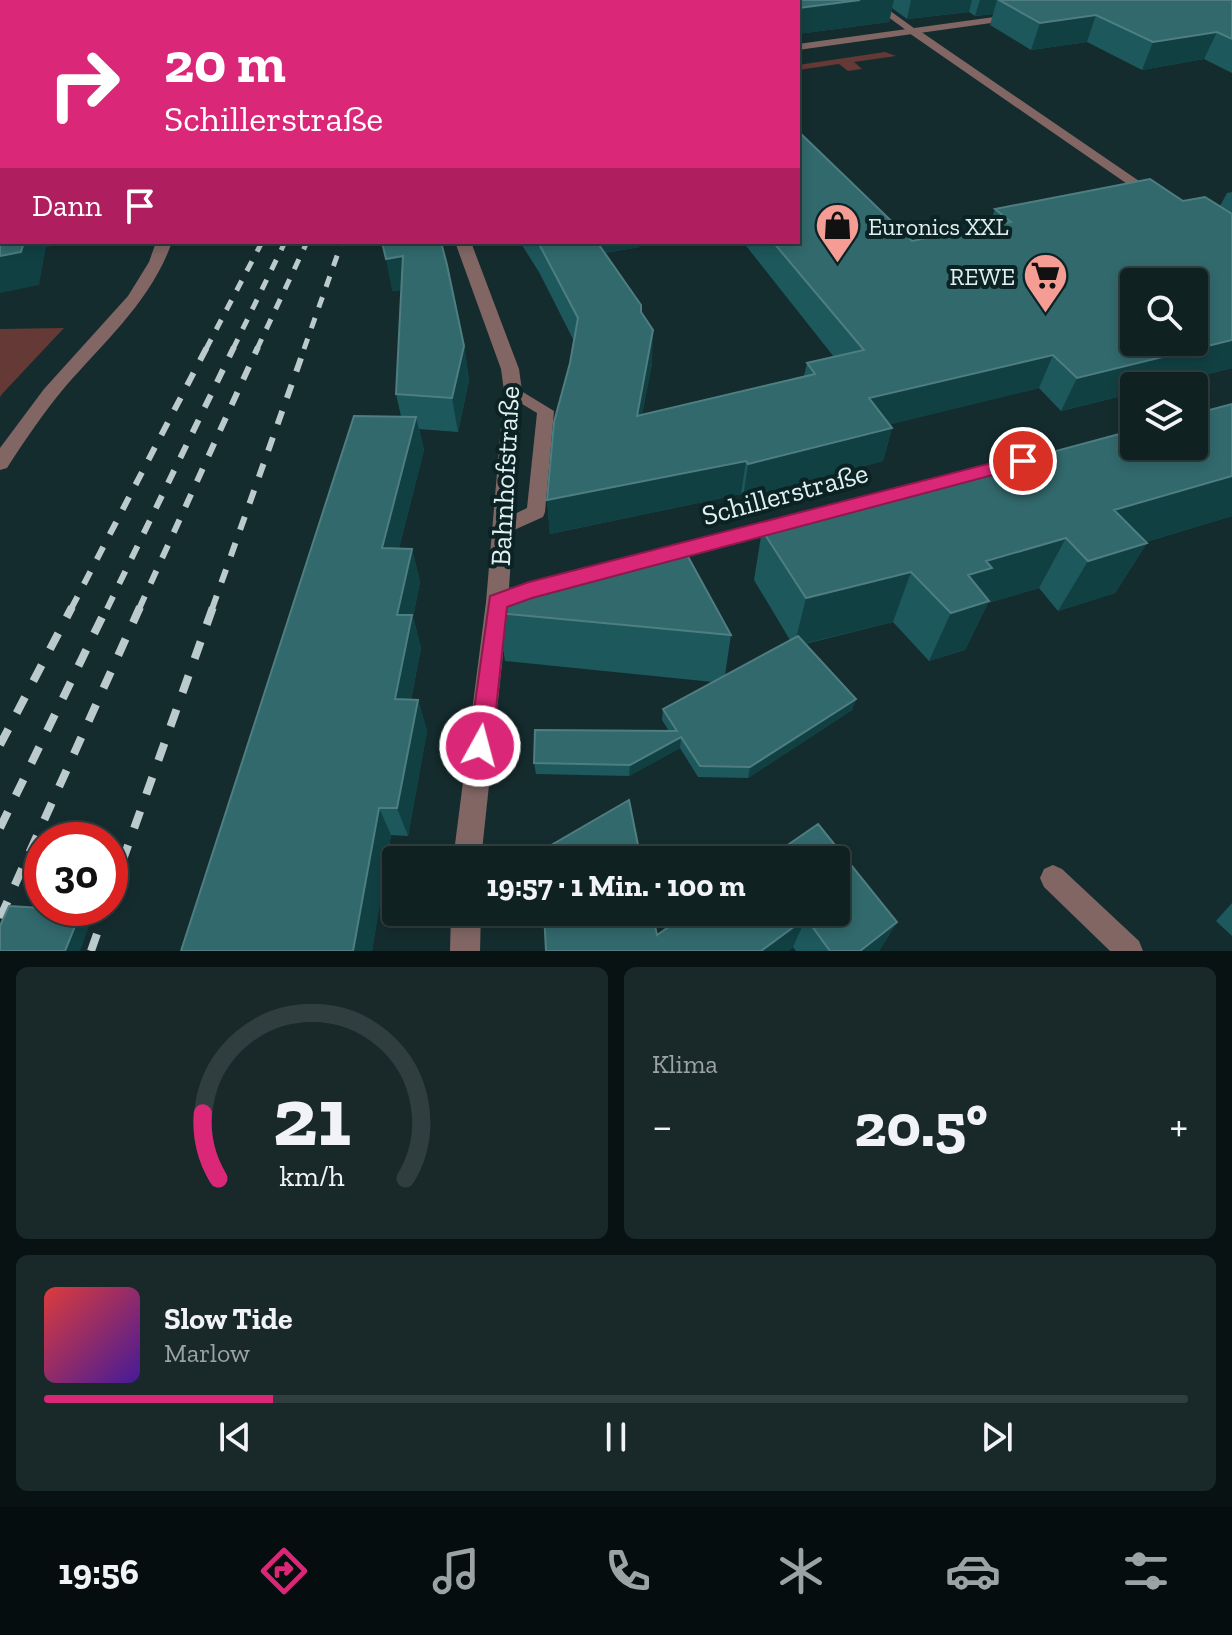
<!DOCTYPE html>
<html lang="de">
<meta charset="utf-8">
<style>
:root{--surface:#102122;--page:#19292a;--text:#f1f3f6;--muted:#9ca3a5;--line:#303e40;--accent:#db2777}
body{margin:0;font-family:"Zilla Slab",serif;background:var(--page);color:var(--text);height:100vh;display:flex;flex-direction:column;font-size:30px;white-space:nowrap}
*{box-sizing:border-box;margin:0}
p{font-size:26px;color:var(--muted)}
.icon{flex:none;width:44px;height:44px;fill:none;stroke:currentColor;stroke-width:2;stroke-linecap:round;stroke-linejoin:round}
.map{position:relative;height:951px;overflow:hidden}
.side{display:flex;flex-direction:column;gap:16px;padding:16px;background:#091213;flex:1}
.side>*{flex:none}
.guide{position:absolute;left:0px;top:0px;width:800px;height:244px;box-shadow:0 4px 12px #0003,0 0 0 2px var(--line);background:#db2777;color:#fff;overflow:hidden}
.controls{position:absolute;left:1120px;top:268px;display:grid;gap:16px}
.controls a{display:grid;place-items:center;width:88px;height:88px;border-radius:8px;background:var(--surface);box-shadow:0 4px 12px #0003,0 0 0 2px var(--line);font-size:40px}
.speed{position:absolute;left:24px;top:822px;display:flex;gap:16px;font-size:40px;font-weight:700;text-align:center}
.speed>*{display:grid;place-content:center;width:104px;height:104px;border-radius:50%;background:var(--surface);box-shadow:0 4px 12px #0003,0 0 0 2px var(--line);line-height:1}
.speed .limit{border:12px solid #d22;background:#fff;color:#111}
.pin{position:absolute;display:grid;place-items:center;width:68px;height:68px;color:#fff;margin:-34px;border:4px solid #fff;border-radius:50%;box-shadow:0 2px 8px #0007}
.me{position:absolute;width:88px;margin:-44px;rotate:7deg;stroke-linejoin:round;filter:drop-shadow(0 0 6px #0008)}
.turn{display:flex;align-items:center;gap:28px;height:168px;padding:0 32px;font-size:36px}
.turn .icon{width:104px;height:104px;stroke-width:2.5}
.turn b{display:block;font-size:56px;line-height:68px}
.then{display:flex;align-items:center;height:76px;padding:0 32px;background:#0003;gap:16px;font-size:30px}
.big{font-size:60px;font-weight:800;line-height:1.1}
.side .card{flex:1;display:flex;flex-direction:column;justify-content:center;gap:12px;min-width:0;padding:0 28px;border-radius:12px;background:var(--page)}
.side .dial{align-items:center;gap:0}
.dial svg{height:208px;overflow:visible;fill:none;stroke:var(--line);stroke-width:7;stroke-linecap:round;text-anchor:middle}
.dial text{fill:var(--text);stroke:none}
.song{display:flex;align-items:center;gap:24px}
.cover{width:96px;height:96px;border-radius:12px;background:linear-gradient(135deg,hsl(0 70% 55%),hsl(260 70% 35%))}
.played{height:8px;border-radius:4px;background:linear-gradient(90deg,var(--accent) 20%,var(--line) 20%)}
.keys{display:flex;justify-content:space-around;direction:ltr}
.heat{display:flex;justify-content:space-between;align-items:center;font-size:44px;direction:ltr}
.side .tiles{flex:1;display:grid;gap:16px;grid-template-columns:1fr 1fr}
.card:last-child{grid-column:span 2}
.trip{position:absolute;left:382px;top:846px;width:468px;height:80px;border-radius:8px;background:var(--surface);box-shadow:0 4px 12px #0003,0 0 0 2px var(--line);font-weight:800;line-height:80px;text-align:center}
.tab-bar{display:flex;height:128px;justify-content:space-around;align-items:center;background:#060d0e;color:var(--muted)}
.tab-bar .icon{width:56px;height:56px}
.tab-bar .active{color:var(--accent)}
.tab-bar b{font-size:36px;color:var(--text)}
.map>svg:first-child{display:block}
</style>
<div class="map">
<svg width="1232" height="951" viewBox="0 0 1232 951">
<rect width="100%" height="100%" fill="#152c2e"/>
<path fill="#653936" d="M 885,52 L 896,56 L 854,62 L 862,69 L 848,71 L 839,64 L 798,70 L 798,65 Z
M 64,328 L 2,394 L 0,397 L 0,329 Z"/>
<g fill="none" stroke-linecap="round" stroke-linejoin="round">
<path fill="#816664" fill-rule="evenodd" d="M 865,0 L 875,0 L 918,31 L 910,33 Z
M 513,386 L 554,411 L 545,512 L 543,517 L 501,536 L 494,534 L 491,529 L 494,524 L 527,508 L 537,413 L 507,395 L 505,391 L 507,387 Z
M 1053,865 L 1062,869 L 1139,941 L 1143,951 L 1110,951 L 1044,887 L 1040,878 L 1044,869 Z"/>
<path fill="#816664" fill-rule="evenodd" d="M 472,0 L 483,0 L 471,2 Z
M 909,29 L 917,29 L 1161,196 L 1159,199 L 1149,199 L 909,33 Z
M 455,242 L 471,242 L 519,369 L 522,391 L 509,588 L 902,486 L 909,488 L 912,493 L 909,498 L 902,500 L 532,598 L 508,607 L 481,860 L 453,860 L 486,602 L 504,391 L 501,369 Z
M 451,912 L 481,912 L 480,951 L 450,951 Z"/>
<path fill="#816664" fill-rule="evenodd" d="M 305,0 L 316,0 L 304,2 Z
M 1016,14 L 1021,17 L 1020,19 L 798,50 L 798,44 Z
M 156,242 L 172,242 C 151,301 105,341 65,387 C 44,412 25,440 7,468 L 0,470 L 0,448 L 44,389 L 128,296 L 149,262 Z"/>
<path stroke="#bbcacc" stroke-width="5" stroke-dasharray="11 11" stroke-linecap="butt" d="M 206,349 L 262,242
M 233,349 L 285,242
M 257,349 L 307,242
M 304,349 L 342,242"/>
<path stroke="#bbcacc" stroke-width="6" stroke-dasharray="14 14" stroke-linecap="butt" d="M 71,609 L 207,347
M 107,609 L 234,347
M 139,609 L 258,347
M 212,609 L 305,347"/>
<path stroke="#bbcacc" stroke-width="8" stroke-dasharray="18 18" stroke-linecap="butt" d="M 0,745 L 72,607
M 0,828 L 107,607
M 110,896 L 213,607
M 0,918 L 140,607
M 91,951 L 106,908"/>
</g>
<path fill="#1d585c" d="M 708,0 L 1232,0 L 1232,73 L 1204,59 L 1142,70 L 1087,42 L 1031,50 L 990,25 L 993,14 L 975,16 L 969,12 L 907,19 L 892,8 L 889,22 L 798,34 L 798,2 L 708,2 Z
M 1232,192 L 1232,368 L 1160,386 L 1134,386 L 1134,393 L 1061,411 L 1039,388 L 890,424 L 892,428 L 883,461 L 743,498 L 741,494 L 550,534 L 547,500 L 574,341 L 539,272 L 520,242 L 640,242 L 640,247 L 605,253 L 641,312 L 652,363 L 642,414 L 804,376 L 807,363 L 834,357 L 743,242 L 912,241 L 989,226 L 995,209 L 1183,201 L 1220,206 L 1227,193 Z
M 441,242 L 464,346 L 469,380 L 458,432 L 419,429 L 424,450 L 399,548 L 412,549 L 420,582 L 413,617 L 421,648 L 411,700 L 418,700 L 427,731 L 408,836 L 391,835 L 372,951 L 181,951 L 401,416 L 396,394 L 401,290 L 392,291 Z
M 1232,516 L 1146,542 L 1147,543 L 1115,593 L 1058,611 L 1039,588 L 988,603 L 965,650 L 929,661 L 893,622 L 805,644 L 856,699 L 852,710 L 748,778 L 698,777 L 680,748 L 629,776 L 536,774 L 534,763 L 669,731 L 662,720 L 663,709 L 713,682 L 505,661 L 498,613 L 731,635 L 725,675 L 790,640 L 754,580 L 762,530 Z
M 818,824 L 897,922 L 879,951 L 796,951 L 793,947 L 788,951 L 546,951 L 657,935 Z
M 1232,903 L 1232,936 L 1216,921 Z"/>
<path fill="#114043" d="M 238,0 L 259,0 L 259,2 L 235,2 Z
M 860,0 L 894,0 L 889,22 L 798,34 L 798,8 Z
M 911,0 L 972,0 L 969,12 L 907,19 Z
M 980,0 L 997,0 L 993,14 L 975,16 Z
M 1096,15 L 1087,42 L 1031,50 L 1040,23 Z
M 1217,32 L 1204,59 L 1142,70 L 1153,42 Z
M 24,242 L 76,242 L 46,247 L 39,285 L 0,293 L 0,256 Z
M 586,242 L 640,242 L 640,247 L 586,256 Z
M 403,256 L 409,289 L 392,291 L 386,259 Z
M 653,330 L 652,363 L 636,449 L 637,416 Z
M 1232,340 L 1232,368 L 1160,386 L 1134,386 L 1134,393 L 1061,411 L 1077,378 Z
M 464,346 L 469,380 L 458,432 L 452,398 Z
M 1053,355 L 1039,388 L 860,432 L 869,398 Z
M 416,417 L 424,450 L 391,581 L 382,548 Z
M 892,428 L 883,461 L 743,498 L 748,464 Z
M 746,461 L 741,494 L 550,534 L 547,500 Z
M 1232,476 L 1232,516 L 1085,560 L 1114,510 Z
M 1066,538 L 1039,588 L 988,603 L 965,650 L 929,661 L 968,575 L 986,561 Z
M 1147,543 L 1115,593 L 1058,611 L 1088,561 Z
M 412,549 L 420,582 L 413,617 L 421,648 L 405,730 L 395,699 L 397,615 Z
M 911,572 L 893,622 L 794,646 L 806,598 Z
M 856,699 L 852,710 L 748,778 L 750,767 Z
M 418,700 L 427,731 L 408,836 L 397,808 Z
M 681,737 L 680,748 L 629,776 L 630,765 Z
M 379,808 L 391,835 L 372,951 L 353,951 Z
M 82,909 L 92,918 L 80,951 L 65,951 Z
M 806,918 L 793,947 L 788,951 L 761,951 Z
M 897,922 L 879,951 L 860,951 Z"/>
<path fill="#32696c" stroke="#4e7e81" stroke-width="2" fill-rule="evenodd" d="M 155,0 L 238,0 L 235,2 L 137,2 Z
M 486,0 L 570,0 L 572,2 L 480,2 L 479,1 Z
M 736,0 L 860,0 L 798,8 L 798,2 L 739,2 Z
M 999,0 L 1232,0 L 1232,39 L 1217,32 L 1153,42 L 1096,15 L 1040,23 Z
M 2,17 L 2,242 L 24,242 L 21,252 L 0,256 L 0,18 Z
M 798,131 L 912,241 L 1011,222 L 995,209 L 1150,179 L 1183,201 L 1205,197 L 1232,214 L 1232,340 L 1077,378 L 1053,355 L 869,398 L 892,428 L 748,464 L 746,461 L 547,500 L 554,422 L 570,363 L 578,318 L 538,242 L 597,242 L 641,305 L 641,312 L 653,330 L 637,416 L 815,374 L 807,363 L 864,350 L 773,242 L 798,242 ZM 1134,282 L 1194,282 L 1194,342 L 1134,342 Z
M 382,242 L 441,242 L 447,265 L 464,346 L 452,398 L 396,394 L 403,256 L 386,259 Z
M 1232,404 L 1232,476 L 1114,510 L 1147,543 L 1088,561 L 1066,538 L 986,561 L 992,568 L 968,575 L 989,601 L 951,613 L 911,572 L 806,598 L 762,530 L 1134,430 L 1134,446 L 1194,446 L 1194,414 Z
M 354,416 L 416,417 L 382,548 L 412,549 L 397,615 L 412,615 L 395,699 L 418,700 L 397,808 L 379,808 L 353,951 L 181,951 Z
M 686,553 L 731,635 L 498,613 L 499,601 Z
M 798,636 L 856,699 L 750,767 L 700,766 L 681,737 L 630,765 L 534,763 L 535,730 L 677,731 L 663,709 Z
M 629,800 L 641,860 L 541,860 L 541,851 Z
M 818,824 L 897,922 L 860,951 L 830,951 L 806,918 L 761,951 L 546,951 L 544,912 L 652,912 L 657,935 L 690,912 L 836,912 L 836,860 L 766,860 Z
M 9,906 L 42,908 L 82,909 L 65,951 L 0,951 L 0,926 Z"/>
<path fill="#db2777" stroke="#8e194d" stroke-width="2" d="M 1023,455 L 1030,457 L 1032,461 L 1030,465 L 532,598 L 507,607 L 492,746 L 489,753 L 480,756 L 472,753 L 469,746 L 490,596 L 529,582 Z"/>
<defs>
<symbol id="shop-pin" viewBox="-11 -11 22 30"><path d="M0 17L-7.5 6A9.5 9.5 0 1 1 7.5 6Z" fill="#f59c95" stroke="#0b2324"/><path d="M-5-2.5h2.3a2.7 3.5 0 0 1 5.4 0H5L5.5 6h-11ZM-1.5-2.5h3a1.5 2.3 0 0 0-3 0Z" fill="#111"/></symbol>
<symbol id="supermarket-pin" viewBox="-11 -11 22 30"><path d="M0 17L-7.5 6A9.5 9.5 0 1 1 7.5 6Z" fill="#f59c95" stroke="#0b2324"/><path d="M-6-5.5h2.5l.6 2H6L4.5 2H-2.5L-4.4-4H-6ZM-1.5 3.2a1.3 1.3 0 1 0 .1 0ZM3 3.2a1.3 1.3 0 1 0 .1 0Z" fill="#111"/></symbol>
</defs>
<g fill-rule="evenodd">
<use href="#shop-pin" x="812" y="200" width="51" height="69"/>
<use href="#supermarket-pin" x="1020" y="250" width="51" height="69"/>
</g>
<g text-anchor="middle" dominant-baseline="central" stroke-width="8" stroke-linejoin="round" paint-order="stroke">
<g font-size="24" fill="#e2f0f1" stroke="#0b2324" text-anchor="start">
<text x="868" y="226">Euronics XXL</text>
<text x="1015" y="276" text-anchor="end">REWE</text>
</g>
<g font-size="28" fill="#e2f0f1" stroke="#0b2324">
<text transform="translate(505 476) rotate(-87)">Bahnhofstraße</text>
<text transform="translate(785 494) rotate(-15)">Schillerstraße</text>
</g>
</g>
</svg>
<div class="controls">
<a><svg class="icon" aria-label="search" viewBox="0 0 24 24"><circle cx="10" cy="10" r="6"/><path d="M15 15l6 6"/></svg></a>
<a><svg class="icon" aria-label="layers" viewBox="0 0 24 24"><path d="M12 4l9 5-9 5-9-5zM3 14l9 5 9-5"/></svg></a>
</div>
<div class="speed"><div class="limit">30</div></div>
<div class="pin" style="left:1023px;top:461px;background:#d93025"><svg class="icon" aria-label="arrive" viewBox="0 0 24 24"><path d="M6 21V4h12l-3 4 3 4H6"/></svg></div>
<svg class="me" style="left:480px;top:746px" viewBox="-20 -20 40 40"><circle r="17" fill="#db2777" stroke="#fff" stroke-width="3"/><path d="M0-11L8 9 0 5-8 9z" fill="#fff"/></svg>
<div class="trip">19:57 · 1 Min. · 100 m</div>
<div class="guide">
<div class="turn"><svg class="icon" aria-label="right" viewBox="0 0 24 24"><path d="M7 20v-9h11M14 6l5 5-5 5"/></svg><div><b>20 m</b>Schillerstraße</div></div>
<div class="then">Dann<svg class="icon" aria-label="arrive" viewBox="0 0 24 24"><path d="M6 21V4h12l-3 4 3 4H6"/></svg></div>
</div>
</div>
<section class="side">
<div class="tiles">
<div class="card dial"><svg viewBox="0 0 100 80">
<path d="M14 69A42 42 0 1 1 86 69"/>
<path d="M14 69A42 42 0 0 1 8 44" stroke="#db2777"/>
<text x="50" y="56" font-size="32" font-weight="700">21</text>
<text x="50" y="72" font-size="11">km/h</text>
</svg></div>
<div class="card"><p>Klima</p>
<div class="heat"><a>−</a><b class="big">20.5°</b><a>+</a></div>
</div>
<div class="card">
<div class="song"><i class="cover"></i><div><b>Slow Tide</b><p>Marlow</p></div></div>
<div class="played"></div>
<div class="keys"><svg class="icon" aria-label="previous" viewBox="0 0 24 24"><path d="M18 5L8 12l10 7zM5 5v14"/></svg><svg class="icon" aria-label="pause" viewBox="0 0 24 24"><path d="M8 5v14M16 5v14"/></svg><svg class="icon" aria-label="next" viewBox="0 0 24 24"><path d="M6 5l10 7-10 7zM19 5v14"/></svg></div>
</div>
</div>
</section>
<nav class="tab-bar">
<b>19:56</b>
<svg class="icon active" aria-label="directions" viewBox="0 0 24 24"><path d="M12 3l9 9-9 9-9-9zM9 14v-3h6M13 9l2 2-2 2"/></svg>
<svg class="icon" aria-label="music" viewBox="0 0 24 24"><path d="M9 18V5l10-2v13"/><circle cx="6" cy="18" r="3"/><circle cx="16" cy="16" r="3"/></svg>
<svg class="icon" aria-label="phone" viewBox="0 0 24 24"><path d="M5 4h4l2 5-3 2q2 4 5 5l2-3 5 2v4C11 20 4 13 5 4z"/></svg>
<svg class="icon" aria-label="climate" viewBox="0 0 24 24"><path d="M12 3v18M4 7l16 10M4 17L20 7"/></svg>
<svg class="icon" aria-label="car" viewBox="0 0 24 24"><path d="M5 17H2v-5l4-1 3-4h7l3 4 3 1v5h-3M9 17h6M6 11h13"/><circle cx="7" cy="17" r="2"/><circle cx="17" cy="17" r="2"/></svg>
<svg class="icon" aria-label="filters" viewBox="0 0 24 24"><path d="M4 7h16M4 17h16"/><circle cx="9" cy="7" r="2"/><circle cx="15" cy="17" r="2"/></svg>
</nav>
